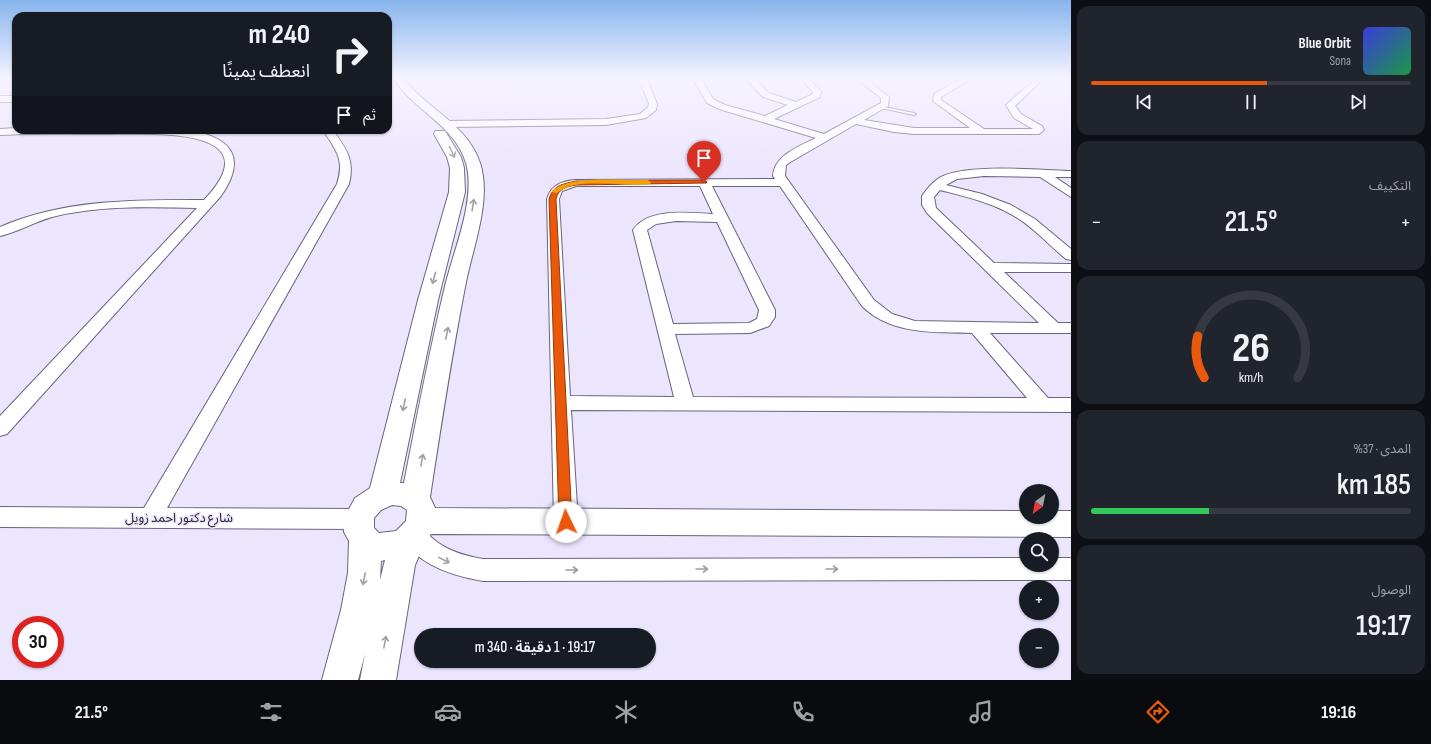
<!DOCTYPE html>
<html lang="ar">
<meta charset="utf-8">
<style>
:root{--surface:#171b24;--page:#20242c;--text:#f1f3f6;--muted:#9ea1a6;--line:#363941;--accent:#ea580c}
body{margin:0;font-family:"Sofia Sans Condensed","Noto Sans Arabic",sans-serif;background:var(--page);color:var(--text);direction:rtl;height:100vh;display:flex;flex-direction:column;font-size:15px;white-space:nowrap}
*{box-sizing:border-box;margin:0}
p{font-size:13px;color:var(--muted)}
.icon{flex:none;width:22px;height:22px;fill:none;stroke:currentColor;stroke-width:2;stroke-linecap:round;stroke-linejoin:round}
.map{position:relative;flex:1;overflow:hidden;direction:ltr}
.panel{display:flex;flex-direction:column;gap:6px;padding:6px;background:#0d0f14;width:360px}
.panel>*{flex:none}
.guide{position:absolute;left:12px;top:12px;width:380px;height:122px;border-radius:12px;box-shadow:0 1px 3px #0004;direction:rtl;background:#171b24;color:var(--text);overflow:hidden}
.needle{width:26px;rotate:212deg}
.controls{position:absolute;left:1019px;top:484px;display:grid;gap:8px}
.controls a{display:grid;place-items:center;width:40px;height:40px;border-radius:50%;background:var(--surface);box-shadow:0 1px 3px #0004;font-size:20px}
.speed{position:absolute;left:12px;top:616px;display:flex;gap:8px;font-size:20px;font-weight:700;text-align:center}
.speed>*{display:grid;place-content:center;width:52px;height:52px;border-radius:50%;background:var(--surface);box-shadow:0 1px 3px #0004;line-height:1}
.speed .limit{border:6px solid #d22;background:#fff;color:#111}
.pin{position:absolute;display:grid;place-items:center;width:34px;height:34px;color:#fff;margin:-41px -17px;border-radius:50% 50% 50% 0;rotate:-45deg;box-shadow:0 0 4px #0007}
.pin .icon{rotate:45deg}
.me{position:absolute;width:44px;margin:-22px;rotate:357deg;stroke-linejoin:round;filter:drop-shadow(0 0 3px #0008)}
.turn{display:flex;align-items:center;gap:14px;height:84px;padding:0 16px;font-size:18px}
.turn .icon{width:52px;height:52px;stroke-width:2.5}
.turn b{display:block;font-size:28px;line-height:34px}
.then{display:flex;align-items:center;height:38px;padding:0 16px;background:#0003;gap:8px;font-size:15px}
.big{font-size:30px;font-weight:600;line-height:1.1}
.panel .widget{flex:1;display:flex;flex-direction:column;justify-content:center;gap:6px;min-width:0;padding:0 14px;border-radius:12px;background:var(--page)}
.panel .dial{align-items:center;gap:0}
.dial svg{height:104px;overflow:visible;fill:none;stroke:var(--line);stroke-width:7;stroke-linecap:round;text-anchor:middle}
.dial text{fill:var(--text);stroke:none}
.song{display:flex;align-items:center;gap:12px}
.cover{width:48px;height:48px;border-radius:6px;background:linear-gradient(135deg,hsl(240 70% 55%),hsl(140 70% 35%))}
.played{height:4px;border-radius:2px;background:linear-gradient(90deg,var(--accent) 55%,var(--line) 55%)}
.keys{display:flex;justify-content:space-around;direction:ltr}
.heat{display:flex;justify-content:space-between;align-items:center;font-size:22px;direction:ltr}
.charge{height:6px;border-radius:3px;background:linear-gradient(90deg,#34c759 37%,var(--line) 0)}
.trip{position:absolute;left:414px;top:628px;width:242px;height:40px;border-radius:20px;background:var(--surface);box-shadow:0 1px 3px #0004;font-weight:600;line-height:40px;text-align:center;direction:rtl}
.tabs{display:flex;height:64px;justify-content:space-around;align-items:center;background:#090b0e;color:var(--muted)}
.tabs .icon{width:28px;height:28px}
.tabs .selected{color:var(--accent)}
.tabs b{font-size:18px;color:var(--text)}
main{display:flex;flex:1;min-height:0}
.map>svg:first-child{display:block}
</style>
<main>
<section class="panel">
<div class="widget">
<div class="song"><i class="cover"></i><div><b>Blue Orbit</b><p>Sona</p></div></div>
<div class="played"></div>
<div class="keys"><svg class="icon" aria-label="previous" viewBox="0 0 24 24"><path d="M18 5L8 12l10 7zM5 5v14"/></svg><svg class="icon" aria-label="pause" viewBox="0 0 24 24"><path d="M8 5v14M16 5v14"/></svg><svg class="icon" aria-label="next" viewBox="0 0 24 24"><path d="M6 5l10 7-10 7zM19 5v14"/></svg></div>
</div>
<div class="widget"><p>التكييف</p>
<div class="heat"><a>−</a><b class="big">21.5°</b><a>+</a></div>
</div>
<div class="widget dial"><svg viewBox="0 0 100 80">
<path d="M14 69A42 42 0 1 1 86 69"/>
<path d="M14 69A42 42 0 0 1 9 37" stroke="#ea580c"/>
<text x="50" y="56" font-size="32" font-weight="700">26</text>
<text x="50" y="72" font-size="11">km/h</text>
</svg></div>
<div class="widget"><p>المدى · 37%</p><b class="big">185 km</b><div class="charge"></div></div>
<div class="widget"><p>الوصول</p><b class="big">19:17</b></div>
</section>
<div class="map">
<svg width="1071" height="680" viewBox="0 0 1071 680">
<rect width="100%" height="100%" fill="#ece5fe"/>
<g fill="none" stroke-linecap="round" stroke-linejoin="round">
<defs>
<path id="lane" d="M 879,106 L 914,113 L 916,114 L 914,115 L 881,108 L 879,107 Z"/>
<path id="street" d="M 639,79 L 647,79 L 657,104 L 656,110 L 646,118 L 606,125 L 445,127 L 440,124 L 445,121 L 606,119 L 640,114 L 648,107 L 649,104 Z
M 693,79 L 701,79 L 713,99 L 725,105 L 765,116 L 788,105 L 763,97 L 746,79 L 754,79 L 769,93 L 796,102 L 813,94 L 813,92 L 801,79 L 809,79 L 821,91 L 820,97 L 774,119 L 824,134 L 881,103 L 881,98 L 857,79 L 866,79 L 889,97 L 888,106 L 864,120 L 914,128 L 970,128 L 933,101 L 934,94 L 961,79 L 971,79 L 941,97 L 941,100 L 984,129 L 1033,129 L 1014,118 L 1006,105 L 1035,79 L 1043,79 L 1015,106 L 1021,114 L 1042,126 L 1044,130 L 1039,134 L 914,134 L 894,132 L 856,124 L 792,161 L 786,165 L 785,176 L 874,300 L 892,314 L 915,321 L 1039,323 L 927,213 L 922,205 L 922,196 C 926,190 933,182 939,178 C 964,163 1040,170 1071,171 L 1071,177 L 1055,177 L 1071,188 L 1071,197 L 1040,177 L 984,176 L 957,179 L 946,185 L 982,194 L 1011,205 L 1035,219 L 1071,249 L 1071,260 L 1066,259 C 1050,246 1036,230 1019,219 C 995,203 967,197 940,190 L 934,197 L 936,208 L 994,263 L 1071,264 L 1071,272 L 1004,272 L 1058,323 L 1071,323 L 1071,333 L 990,333 L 1048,398 L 1071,398 L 1071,412 L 571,410 L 578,522 L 574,529 L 566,532 L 558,529 L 554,522 L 547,199 C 551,185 562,181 576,180 L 775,179 L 773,176 C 774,155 800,146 816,138 L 719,109 L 707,103 ZM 576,186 L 700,186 L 713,214 C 689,213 649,207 633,230 L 674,397 L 570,396 L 559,199 L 562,191 ZM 712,186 L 780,186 L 862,306 C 891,335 935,332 972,333 L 1027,398 L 693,397 L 675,334 L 750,333 L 769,326 L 775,317 L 775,310 ZM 676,221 L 717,222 L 759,310 L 757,319 L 749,323 L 673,324 L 647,230 L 656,224 Z
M 0,96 L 16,96 L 16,102 L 0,102 Z
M 16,128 L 16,130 L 193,131 C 234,139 246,160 221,196 L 7,434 L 0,436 L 0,416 L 197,208 C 149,207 99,205 52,217 C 34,222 18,232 0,236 L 0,227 C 65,199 134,200 204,200 C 275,125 147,134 106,134 C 71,134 36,133 0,135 L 0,129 Z
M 323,130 L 333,130 C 346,149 355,159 349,184 L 167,508 L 358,509 L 366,512 L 370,519 L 366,526 L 358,529 L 0,527 L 0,507 L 144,508 L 337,184 C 345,160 336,150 323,130 Z
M 414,526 C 424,529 429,536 437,542 C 451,552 466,556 483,559 L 1026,558 L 1026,565 L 1052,565 L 1052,558 L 1071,558 L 1071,580 L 483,581 C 454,576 416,565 402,536 L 406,529 Z"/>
<path id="secondary" d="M 394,79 L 404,79 C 427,109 468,125 480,163 C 492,199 473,247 466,282 C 452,353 441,425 430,497 L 435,508 L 1026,511 L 1026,517 L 1052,517 L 1052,511 L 1071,511 L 1071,537 L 431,534 L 424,544 L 415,565 L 396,680 L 360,680 L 365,654 L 358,680 L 322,680 L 341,610 L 348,573 L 349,541 L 344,532 L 343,520 L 355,498 L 370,488 L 418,300 L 449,192 L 450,168 L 447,157 L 434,134 L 435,131 L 445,131 L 461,157 L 464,168 L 465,192 L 438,300 L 400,483 L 404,483 C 417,416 430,348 446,282 C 455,247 476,198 466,163 C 455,125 413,110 394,79 ZM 392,505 L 401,506 L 407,510 L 406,521 L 396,531 L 379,533 L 374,528 L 374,518 L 381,510 ZM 385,560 L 380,580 L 381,561 Z"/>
</defs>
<use href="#lane" stroke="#6b647a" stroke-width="2"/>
<use href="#street" stroke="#6b647a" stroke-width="2"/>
<use href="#secondary" stroke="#6b647a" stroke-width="2"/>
<use href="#lane" fill="#fff" fill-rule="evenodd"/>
<use href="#street" fill="#fff" fill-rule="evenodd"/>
<use href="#secondary" fill="#fff" fill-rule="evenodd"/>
</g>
<defs><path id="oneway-shaft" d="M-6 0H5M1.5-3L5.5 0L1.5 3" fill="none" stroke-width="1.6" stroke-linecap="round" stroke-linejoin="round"/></defs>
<g stroke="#9f9ea2">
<use href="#oneway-shaft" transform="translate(452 152) rotate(65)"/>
<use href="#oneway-shaft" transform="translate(473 205) rotate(-81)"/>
<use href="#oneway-shaft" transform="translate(434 278) rotate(105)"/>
<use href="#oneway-shaft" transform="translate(447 333) rotate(-79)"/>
<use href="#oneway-shaft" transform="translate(404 405) rotate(103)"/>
<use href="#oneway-shaft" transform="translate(422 460) rotate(-79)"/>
<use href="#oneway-shaft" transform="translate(444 560) rotate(26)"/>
<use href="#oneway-shaft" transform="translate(702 569)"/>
<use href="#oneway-shaft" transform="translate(832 569)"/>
<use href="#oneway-shaft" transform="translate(572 570)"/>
<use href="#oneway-shaft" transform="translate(364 579) rotate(101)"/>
<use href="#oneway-shaft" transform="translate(385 642) rotate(-79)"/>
</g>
<linearGradient id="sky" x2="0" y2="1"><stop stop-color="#87b4ed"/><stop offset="0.45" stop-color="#f6f3ff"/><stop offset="1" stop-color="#f6f3ff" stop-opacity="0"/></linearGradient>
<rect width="1071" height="174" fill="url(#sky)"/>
<path fill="#ea580c" stroke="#983908" d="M 704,180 L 707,182 L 706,183 L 576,185 C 566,187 559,188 556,199 L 572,522 L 570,525 L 566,527 L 561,525 L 559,522 L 549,199 C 553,185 563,184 576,181 Z"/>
<path fill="#f59e0b" d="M 648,180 L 651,182 L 650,184 C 624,188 577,175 557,193 L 551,192 C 567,174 624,181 648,180 Z"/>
<g text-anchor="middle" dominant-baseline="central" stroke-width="3" stroke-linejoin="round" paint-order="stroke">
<g font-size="13" fill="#2a2730" stroke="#ece5fe">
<text x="179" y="518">شارع دكتور احمد زويل</text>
</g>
</g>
</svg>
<div class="controls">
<a><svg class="needle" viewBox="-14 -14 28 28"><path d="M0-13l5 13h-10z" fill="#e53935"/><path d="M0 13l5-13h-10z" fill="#9ea1a6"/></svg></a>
<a><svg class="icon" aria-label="search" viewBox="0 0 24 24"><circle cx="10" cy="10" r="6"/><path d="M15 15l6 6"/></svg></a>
<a>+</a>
<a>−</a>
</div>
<div class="speed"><div class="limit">30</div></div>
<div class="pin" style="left:704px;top:182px;background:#d93025"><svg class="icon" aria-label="arrive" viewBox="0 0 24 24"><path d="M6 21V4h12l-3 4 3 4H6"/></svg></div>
<svg class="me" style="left:566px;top:522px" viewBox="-20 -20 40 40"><circle r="19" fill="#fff"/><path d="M0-13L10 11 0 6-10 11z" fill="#ea580c"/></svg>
<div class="trip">19:17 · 1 دقيقة · 340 m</div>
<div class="guide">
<div class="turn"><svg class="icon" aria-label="right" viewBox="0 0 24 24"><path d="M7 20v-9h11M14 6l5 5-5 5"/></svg><div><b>240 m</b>انعطف يمينًا</div></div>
<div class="then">ثم<svg class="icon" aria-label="arrive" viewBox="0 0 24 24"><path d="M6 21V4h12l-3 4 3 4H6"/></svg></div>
</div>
</div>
</main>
<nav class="tabs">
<b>19:16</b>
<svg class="icon selected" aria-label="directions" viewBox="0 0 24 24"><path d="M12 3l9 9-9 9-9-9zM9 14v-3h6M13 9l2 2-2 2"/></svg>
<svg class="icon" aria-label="music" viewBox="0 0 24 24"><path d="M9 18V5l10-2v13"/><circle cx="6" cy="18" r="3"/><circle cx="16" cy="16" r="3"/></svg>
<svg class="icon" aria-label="phone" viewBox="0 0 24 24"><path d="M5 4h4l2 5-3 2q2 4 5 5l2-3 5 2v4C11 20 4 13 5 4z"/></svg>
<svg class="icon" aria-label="climate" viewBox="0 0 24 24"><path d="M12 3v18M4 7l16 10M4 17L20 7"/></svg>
<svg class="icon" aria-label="car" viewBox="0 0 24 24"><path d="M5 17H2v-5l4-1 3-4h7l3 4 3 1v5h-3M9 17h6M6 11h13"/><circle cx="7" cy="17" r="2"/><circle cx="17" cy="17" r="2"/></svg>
<svg class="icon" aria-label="filters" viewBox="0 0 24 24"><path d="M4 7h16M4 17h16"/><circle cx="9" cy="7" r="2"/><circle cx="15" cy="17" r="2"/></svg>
<b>21.5°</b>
</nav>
